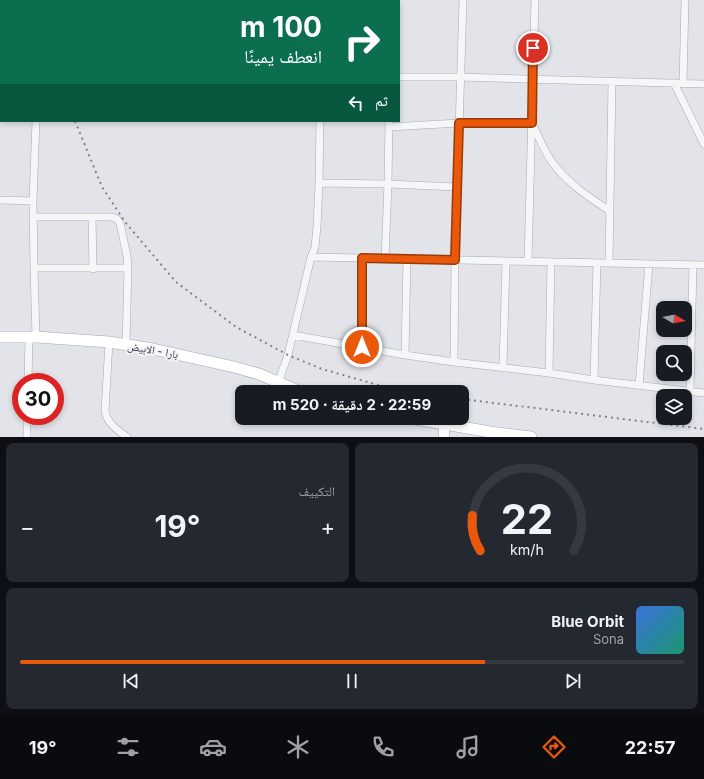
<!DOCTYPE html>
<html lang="ar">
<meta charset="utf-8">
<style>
:root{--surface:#171b24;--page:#242831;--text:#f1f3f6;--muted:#9ea1a6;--line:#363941;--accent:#ea580c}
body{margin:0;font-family:Inter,"Noto Naskh Arabic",sans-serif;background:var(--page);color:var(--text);direction:rtl;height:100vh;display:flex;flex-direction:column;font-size:15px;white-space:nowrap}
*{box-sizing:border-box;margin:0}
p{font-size:13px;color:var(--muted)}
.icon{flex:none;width:22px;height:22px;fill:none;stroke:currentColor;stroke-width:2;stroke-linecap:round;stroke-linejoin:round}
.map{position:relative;height:437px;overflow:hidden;direction:ltr}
.panel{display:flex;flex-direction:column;gap:6px;padding:6px;background:#0d0f14;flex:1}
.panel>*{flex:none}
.guide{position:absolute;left:0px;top:0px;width:400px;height:122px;box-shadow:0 2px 6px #0003;direction:rtl;background:#0b6e4f;color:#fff;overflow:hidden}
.needle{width:26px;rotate:99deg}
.fabs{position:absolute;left:656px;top:301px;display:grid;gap:8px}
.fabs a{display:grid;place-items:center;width:36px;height:36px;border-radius:8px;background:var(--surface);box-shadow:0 2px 6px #0003;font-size:20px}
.speed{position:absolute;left:12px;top:373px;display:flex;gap:8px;font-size:20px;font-weight:700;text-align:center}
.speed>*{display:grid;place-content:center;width:52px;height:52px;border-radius:50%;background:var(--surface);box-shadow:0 2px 6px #0003;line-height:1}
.speed .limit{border:6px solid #d22;background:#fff;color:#111}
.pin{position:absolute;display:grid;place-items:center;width:34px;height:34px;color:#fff;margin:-17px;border:2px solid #fff;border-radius:50%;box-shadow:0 1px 4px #0007}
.me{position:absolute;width:44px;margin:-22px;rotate:0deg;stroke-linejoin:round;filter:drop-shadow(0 0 3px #0008)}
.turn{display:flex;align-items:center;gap:14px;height:84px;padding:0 12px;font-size:18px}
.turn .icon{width:52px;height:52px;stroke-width:2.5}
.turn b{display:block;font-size:28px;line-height:34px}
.then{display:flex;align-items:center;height:38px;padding:0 12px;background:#0003;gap:8px;font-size:15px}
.big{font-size:30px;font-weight:700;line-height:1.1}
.panel .tile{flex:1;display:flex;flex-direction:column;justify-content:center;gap:6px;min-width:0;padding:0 14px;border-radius:8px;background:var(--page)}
.panel .dial{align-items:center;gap:0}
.dial svg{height:104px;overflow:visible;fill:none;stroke:var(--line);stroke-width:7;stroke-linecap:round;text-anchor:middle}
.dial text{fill:var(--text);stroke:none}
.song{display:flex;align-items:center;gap:12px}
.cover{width:48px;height:48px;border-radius:6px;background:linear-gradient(135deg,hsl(220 70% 55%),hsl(160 70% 35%))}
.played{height:4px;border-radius:2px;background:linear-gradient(90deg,var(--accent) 70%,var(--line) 70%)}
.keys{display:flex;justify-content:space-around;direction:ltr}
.heat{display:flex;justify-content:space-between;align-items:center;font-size:22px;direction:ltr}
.panel .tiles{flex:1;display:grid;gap:6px;grid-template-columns:1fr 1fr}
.tile:last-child{grid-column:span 2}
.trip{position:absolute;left:235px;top:385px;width:234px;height:40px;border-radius:8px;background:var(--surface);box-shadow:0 2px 6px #0003;font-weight:700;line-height:40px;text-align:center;direction:rtl}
.tabs{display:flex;height:64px;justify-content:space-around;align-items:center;background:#090b0e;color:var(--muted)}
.tabs .icon{width:28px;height:28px}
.tabs .on{color:var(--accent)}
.tabs b{font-size:18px;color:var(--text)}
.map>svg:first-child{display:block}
</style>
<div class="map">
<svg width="704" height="437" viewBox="0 0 704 437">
<rect width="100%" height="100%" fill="#e3e4ea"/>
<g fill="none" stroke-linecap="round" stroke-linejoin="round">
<defs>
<path id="street" d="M 35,0 L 35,1
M 321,1 L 321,0
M 350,1 L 350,0
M 392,1 L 392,0
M 399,77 L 460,77 L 704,84
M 0,81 L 1,81
M 674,83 L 704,144
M 683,84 L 685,0
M 36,121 L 33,201 L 34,268 L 36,337
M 533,125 C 539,138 546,155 555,166 C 570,185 590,198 610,211
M 389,127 L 459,123 L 532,123
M 319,183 L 388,184 L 457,187
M 0,200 L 33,201
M 34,217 L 112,217 L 117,219 L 120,223 L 127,256 L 128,268 L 126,345
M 92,217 L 93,269
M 311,257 L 704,265
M 385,259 L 388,184 L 389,121
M 528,261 L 535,0
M 609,263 L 612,82
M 34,268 L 128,268
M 293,335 L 405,355 L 454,362 L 549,373 L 594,380 L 704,393
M 109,342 L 105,411 C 107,423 117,430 127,437
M 361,347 L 362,258
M 405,355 L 407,259
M 454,362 L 455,260 L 463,0
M 503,367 L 506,261
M 549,373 L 551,262
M 594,380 L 597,263
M 28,382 L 29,337
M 278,383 L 288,355 L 311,257 L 315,247 L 317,227 L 319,183 L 320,121
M 639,385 L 649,264
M 690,391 L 693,265
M 27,437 L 27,416"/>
<path id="secondary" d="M 444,437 L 444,424"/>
<path id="primary" d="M 0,337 L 36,337 L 109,342 L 153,349 L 234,367 L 259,374 L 301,392
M 410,418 L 490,432 L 531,437"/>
</defs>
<use href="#street" stroke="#a8aab4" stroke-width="8"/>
<use href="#secondary" stroke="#a8aab4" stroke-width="11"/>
<use href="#primary" stroke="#a3a7b4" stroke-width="12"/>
<use href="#street" stroke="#f5f6f8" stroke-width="7"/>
<use href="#secondary" stroke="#fff" stroke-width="10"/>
<use href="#primary" stroke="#fff" stroke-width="11"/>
<path stroke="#7e8292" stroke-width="2" stroke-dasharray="2 4" stroke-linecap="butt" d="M 47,0 L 48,1
M 75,121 L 102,187 L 125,222 L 176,282 L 236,327 L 288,355 L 322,369 L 392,389 L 415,392
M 462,399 L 704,429"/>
</g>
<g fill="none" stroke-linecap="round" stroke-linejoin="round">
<defs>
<path id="route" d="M 362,347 L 362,258 L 455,260 L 459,123 L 532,123 L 533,48"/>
</defs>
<use href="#route" stroke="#983908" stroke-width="10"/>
<use href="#route" stroke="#ea580c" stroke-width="7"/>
</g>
<g text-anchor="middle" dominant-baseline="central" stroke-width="4" stroke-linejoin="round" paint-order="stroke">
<g font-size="11" fill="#2c3040" stroke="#f2f4f7">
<text transform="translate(153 350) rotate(10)">بارا - الابيض</text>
</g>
</g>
</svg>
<div class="fabs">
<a><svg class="needle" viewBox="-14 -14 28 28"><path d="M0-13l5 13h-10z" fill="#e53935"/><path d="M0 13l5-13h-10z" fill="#9ea1a6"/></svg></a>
<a><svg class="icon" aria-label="search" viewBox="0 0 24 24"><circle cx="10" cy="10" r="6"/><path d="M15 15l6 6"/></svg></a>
<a><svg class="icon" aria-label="layers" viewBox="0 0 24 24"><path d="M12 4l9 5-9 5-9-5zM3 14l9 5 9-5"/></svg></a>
</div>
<div class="speed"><div class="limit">30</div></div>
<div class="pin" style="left:533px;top:48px;background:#d93025"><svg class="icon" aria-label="arrive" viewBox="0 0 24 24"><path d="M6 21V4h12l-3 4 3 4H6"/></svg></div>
<svg class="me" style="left:362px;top:347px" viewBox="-20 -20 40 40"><circle r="17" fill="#ea580c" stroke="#fff" stroke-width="3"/><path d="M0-11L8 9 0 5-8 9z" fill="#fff"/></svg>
<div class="trip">22:59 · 2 دقيقة · 520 m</div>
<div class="guide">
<div class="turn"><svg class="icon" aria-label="right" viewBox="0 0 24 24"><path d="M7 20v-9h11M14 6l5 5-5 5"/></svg><div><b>100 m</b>انعطف يمينًا</div></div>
<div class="then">ثم<svg class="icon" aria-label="left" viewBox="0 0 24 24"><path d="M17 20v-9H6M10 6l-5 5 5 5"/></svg></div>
</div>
</div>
<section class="panel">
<div class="tiles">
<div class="tile dial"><svg viewBox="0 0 100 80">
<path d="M14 69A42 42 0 1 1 86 69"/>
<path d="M14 69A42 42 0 0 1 8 42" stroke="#ea580c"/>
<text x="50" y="56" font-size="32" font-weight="700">22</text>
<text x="50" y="72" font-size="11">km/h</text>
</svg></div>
<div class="tile"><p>التكييف</p>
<div class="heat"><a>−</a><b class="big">19°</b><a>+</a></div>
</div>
<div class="tile">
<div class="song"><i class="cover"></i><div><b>Blue Orbit</b><p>Sona</p></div></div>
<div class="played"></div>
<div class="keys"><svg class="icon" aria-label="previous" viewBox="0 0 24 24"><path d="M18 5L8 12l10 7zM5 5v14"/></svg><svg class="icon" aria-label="pause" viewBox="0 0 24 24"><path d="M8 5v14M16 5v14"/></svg><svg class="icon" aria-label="next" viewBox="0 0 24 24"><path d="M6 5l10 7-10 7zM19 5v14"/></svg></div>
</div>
</div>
</section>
<nav class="tabs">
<b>22:57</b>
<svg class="icon on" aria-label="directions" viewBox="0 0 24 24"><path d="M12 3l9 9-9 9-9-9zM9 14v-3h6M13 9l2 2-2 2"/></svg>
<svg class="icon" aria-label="music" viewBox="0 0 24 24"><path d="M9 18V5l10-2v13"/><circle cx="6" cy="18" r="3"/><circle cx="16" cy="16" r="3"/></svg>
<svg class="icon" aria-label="phone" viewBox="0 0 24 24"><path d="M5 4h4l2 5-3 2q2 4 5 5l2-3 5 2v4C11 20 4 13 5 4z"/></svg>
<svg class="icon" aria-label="climate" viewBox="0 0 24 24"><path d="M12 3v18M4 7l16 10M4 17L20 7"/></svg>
<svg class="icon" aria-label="car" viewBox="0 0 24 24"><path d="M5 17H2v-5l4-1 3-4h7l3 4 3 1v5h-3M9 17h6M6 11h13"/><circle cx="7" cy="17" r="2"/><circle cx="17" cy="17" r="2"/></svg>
<svg class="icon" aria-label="filters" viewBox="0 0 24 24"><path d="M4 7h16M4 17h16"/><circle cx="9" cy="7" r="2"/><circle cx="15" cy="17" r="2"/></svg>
<b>19°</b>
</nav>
